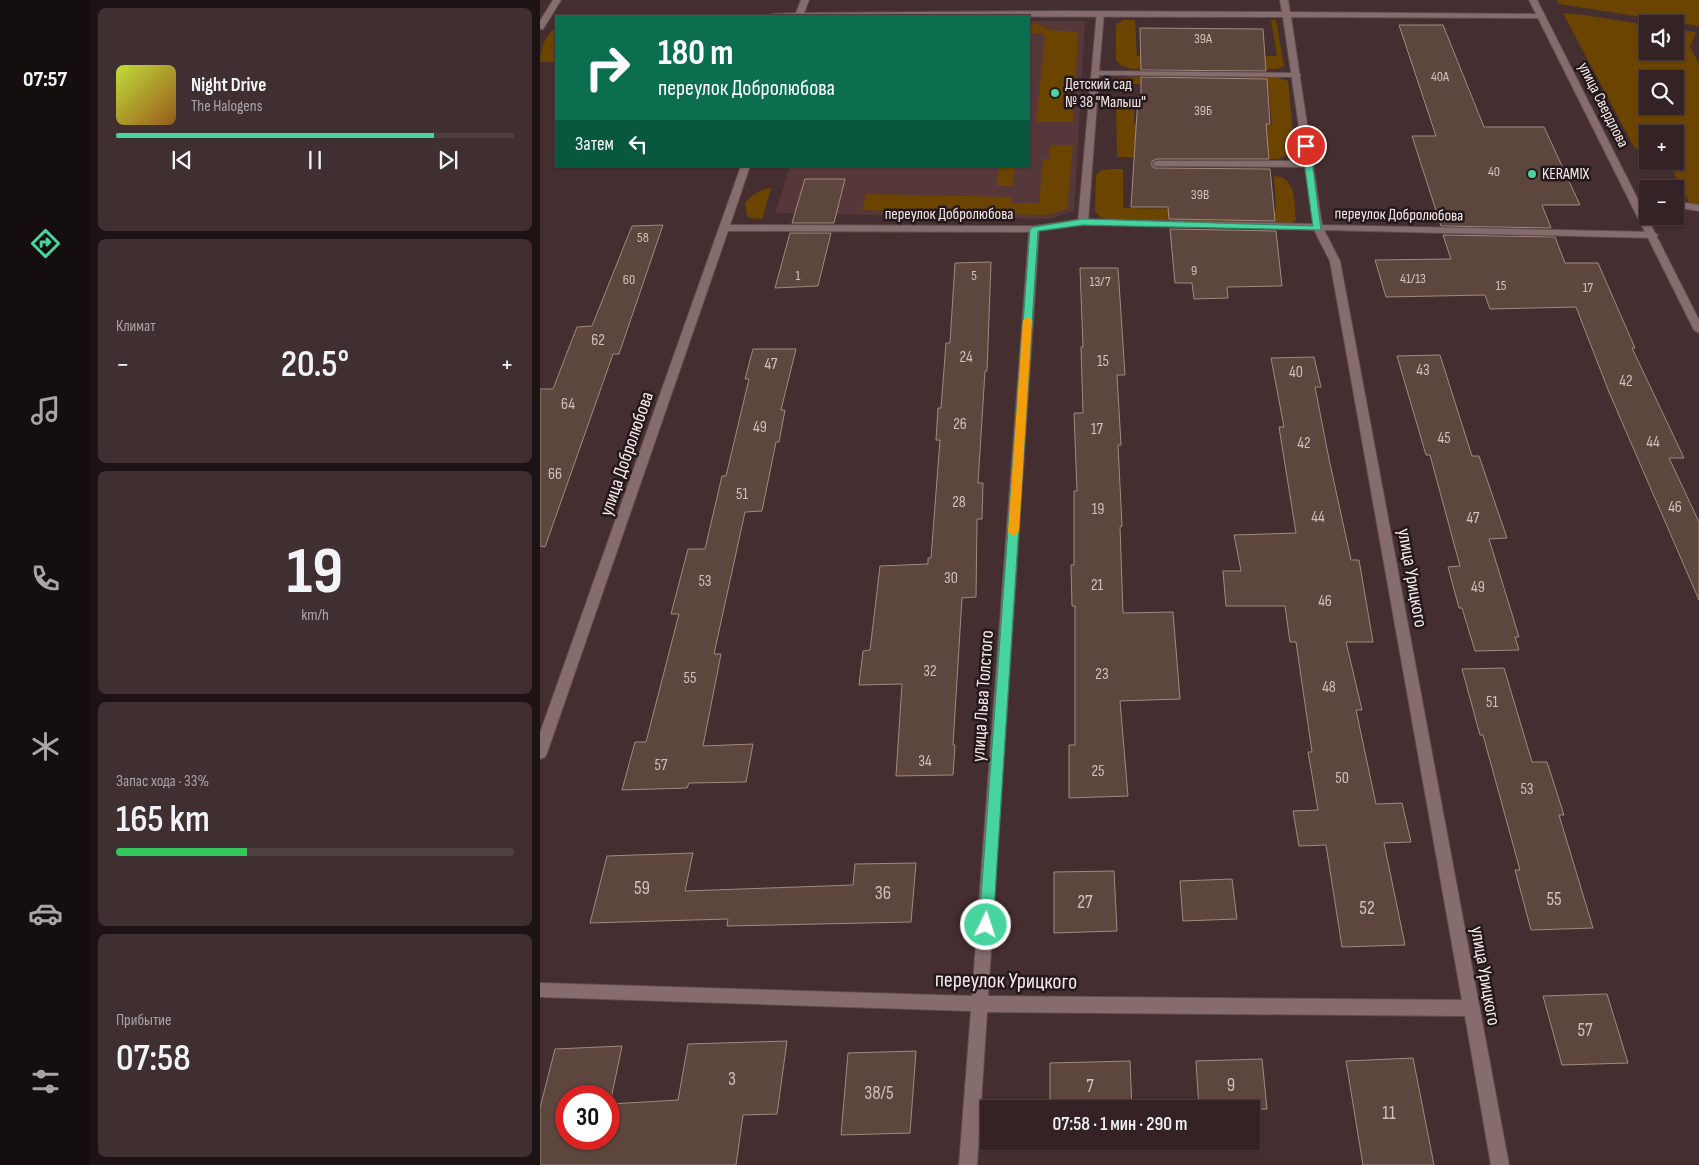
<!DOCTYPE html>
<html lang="ru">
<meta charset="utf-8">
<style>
:root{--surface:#342224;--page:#3f2f31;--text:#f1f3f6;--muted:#a9a4a6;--line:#4e3f41;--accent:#47d49e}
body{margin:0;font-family:"Sofia Sans Condensed",sans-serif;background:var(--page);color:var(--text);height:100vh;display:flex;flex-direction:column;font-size:19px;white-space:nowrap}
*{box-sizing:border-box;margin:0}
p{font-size:16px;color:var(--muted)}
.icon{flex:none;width:28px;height:28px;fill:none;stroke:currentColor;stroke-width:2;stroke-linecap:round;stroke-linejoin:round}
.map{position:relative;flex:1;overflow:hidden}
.sheet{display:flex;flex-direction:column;gap:8px;padding:8px;background:#1d1314;width:450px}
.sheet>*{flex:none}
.hud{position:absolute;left:15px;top:15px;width:475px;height:152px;border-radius:0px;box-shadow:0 1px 4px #0004,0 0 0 1px var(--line);background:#0b6e4f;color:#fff;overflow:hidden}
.fabs{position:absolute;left:1099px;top:15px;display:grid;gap:10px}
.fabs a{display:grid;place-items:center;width:45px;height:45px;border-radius:0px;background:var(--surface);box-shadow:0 1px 4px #0004,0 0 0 1px var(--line);font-size:25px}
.speed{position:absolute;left:15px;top:1085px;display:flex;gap:10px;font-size:25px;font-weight:700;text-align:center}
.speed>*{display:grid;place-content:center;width:65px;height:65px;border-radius:50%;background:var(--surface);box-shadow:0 1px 4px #0004,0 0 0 1px var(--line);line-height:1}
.speed .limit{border:8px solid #d22;background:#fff;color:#111}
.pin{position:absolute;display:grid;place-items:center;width:42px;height:42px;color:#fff;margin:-21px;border:2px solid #fff;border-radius:50%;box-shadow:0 1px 5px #0007}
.me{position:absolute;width:55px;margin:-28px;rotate:4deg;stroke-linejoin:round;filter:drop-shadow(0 0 4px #0008)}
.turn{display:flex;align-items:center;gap:18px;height:105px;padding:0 20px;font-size:22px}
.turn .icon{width:65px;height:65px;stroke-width:2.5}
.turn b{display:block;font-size:35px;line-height:42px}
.then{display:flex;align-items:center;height:48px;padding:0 20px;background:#0003;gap:10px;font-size:19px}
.big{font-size:38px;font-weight:600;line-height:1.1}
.sheet .card{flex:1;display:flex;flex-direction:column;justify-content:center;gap:8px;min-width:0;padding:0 18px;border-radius:8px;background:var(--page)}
.sheet .dial{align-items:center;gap:0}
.dial b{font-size:65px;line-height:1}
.song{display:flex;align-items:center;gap:15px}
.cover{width:60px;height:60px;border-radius:8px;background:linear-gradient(135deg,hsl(70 70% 55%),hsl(30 70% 35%))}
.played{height:5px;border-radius:2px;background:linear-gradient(90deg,var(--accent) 80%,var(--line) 80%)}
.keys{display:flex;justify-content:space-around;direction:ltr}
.heat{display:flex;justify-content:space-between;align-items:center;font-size:28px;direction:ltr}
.charge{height:8px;border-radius:4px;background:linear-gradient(90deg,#34c759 33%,var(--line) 0)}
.trip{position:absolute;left:440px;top:1100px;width:280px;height:50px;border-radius:0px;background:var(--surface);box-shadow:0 1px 4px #0004,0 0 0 1px var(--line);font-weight:600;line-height:50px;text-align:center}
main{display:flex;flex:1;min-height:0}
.dock{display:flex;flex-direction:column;width:90px;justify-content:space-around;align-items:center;background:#150e0e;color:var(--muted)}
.dock .icon{width:35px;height:35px}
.dock .active{color:var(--accent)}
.dock b{font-size:22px;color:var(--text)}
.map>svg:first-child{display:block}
</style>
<main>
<nav class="dock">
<b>07:57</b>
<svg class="icon active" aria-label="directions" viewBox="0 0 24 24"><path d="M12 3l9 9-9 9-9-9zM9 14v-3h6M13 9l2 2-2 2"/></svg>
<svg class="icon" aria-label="music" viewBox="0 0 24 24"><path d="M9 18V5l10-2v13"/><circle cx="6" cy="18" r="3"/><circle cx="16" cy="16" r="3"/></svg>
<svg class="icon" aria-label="phone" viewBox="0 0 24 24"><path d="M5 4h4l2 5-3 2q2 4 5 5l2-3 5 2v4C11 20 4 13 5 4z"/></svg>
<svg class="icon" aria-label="climate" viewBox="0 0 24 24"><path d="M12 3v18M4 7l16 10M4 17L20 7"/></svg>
<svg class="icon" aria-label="car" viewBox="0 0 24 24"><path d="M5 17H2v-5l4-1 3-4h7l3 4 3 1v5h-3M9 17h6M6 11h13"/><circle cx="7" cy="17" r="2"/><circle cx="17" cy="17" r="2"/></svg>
<svg class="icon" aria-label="filters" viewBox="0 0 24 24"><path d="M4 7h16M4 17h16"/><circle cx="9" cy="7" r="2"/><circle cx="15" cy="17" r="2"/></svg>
</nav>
<section class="sheet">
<div class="card">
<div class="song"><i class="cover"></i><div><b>Night Drive</b><p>The Halogens</p></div></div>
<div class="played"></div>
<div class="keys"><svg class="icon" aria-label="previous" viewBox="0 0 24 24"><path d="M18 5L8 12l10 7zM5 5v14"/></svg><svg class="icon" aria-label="pause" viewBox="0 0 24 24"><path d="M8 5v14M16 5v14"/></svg><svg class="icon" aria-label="next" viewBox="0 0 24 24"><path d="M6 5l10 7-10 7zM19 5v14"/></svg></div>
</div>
<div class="card"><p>Климат</p>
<div class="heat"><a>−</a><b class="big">20.5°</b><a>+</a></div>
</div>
<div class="card dial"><b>19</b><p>km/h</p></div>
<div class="card"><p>Запас хода · 33%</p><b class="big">165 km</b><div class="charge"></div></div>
<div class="card"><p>Прибытие</p><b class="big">07:58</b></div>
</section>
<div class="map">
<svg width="1159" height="1165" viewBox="0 0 1159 1165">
<rect width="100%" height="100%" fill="#452e30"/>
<path fill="#56383b" d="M 489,21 L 545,21 L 534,211 L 509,219 L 235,213 L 250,166 L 489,166 Z"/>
<path fill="#6b4400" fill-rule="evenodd" d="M 1017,0 L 1159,0 L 1159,26 L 1019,4 Z
M 1023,13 L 1044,15 L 1107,25 L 1108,51 L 1135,51 L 1135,29 L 1156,32 L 1150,47 L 1159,64 L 1159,205 L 1150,204 L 1131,167 L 1120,161 L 1135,161 L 1135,134 L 1108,134 L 1107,155 L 1094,147 ZM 1108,79 L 1135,79 L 1135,106 L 1108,106 Z
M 583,20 L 595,20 L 597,56 L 737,56 L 731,20 L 736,20 L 744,66 L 737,69 L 592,69 L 582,66 L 576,60 L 576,25 Z
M 489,24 L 498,24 L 510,30 L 538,32 L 533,122 L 496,122 L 505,37 L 502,33 L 489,33 Z
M 16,28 L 16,62 L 0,62 C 0,50 5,34 16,28 Z
M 731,76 L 748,81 L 755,153 L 738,159 L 577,157 L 576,104 L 594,102 L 594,123 L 732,125 L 728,85 L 577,84 L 577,79 L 588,77 Z
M 510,145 L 533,145 L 527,209 L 507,215 L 322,210 L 326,194 L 471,197 L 471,203 L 499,203 L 503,159 L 509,159 Z
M 459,166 L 475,166 L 473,186 L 457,186 Z
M 568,169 L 583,169 L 583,208 L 736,210 L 734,176 C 757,177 754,202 756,219 L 752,224 L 568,219 L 560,217 L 555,211 L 556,175 L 560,171 Z
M 231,188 L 222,219 L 211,218 L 207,216 L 205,203 C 213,194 219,190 231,188 Z"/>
<path fill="#5d463e" stroke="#a2897f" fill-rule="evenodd" d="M 859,25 L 903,25 L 944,127 L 1004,127 L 1040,205 L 1002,205 L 1011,228 L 901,226 L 872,136 L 896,136 Z
M 600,28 L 723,29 L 726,71 L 601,70 Z
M 601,77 L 727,79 L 730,124 L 726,124 L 729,159 L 617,159 L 612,161 L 612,166 L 614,168 L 730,169 L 735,221 L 629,219 L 628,207 L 591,207 L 598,97 L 601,97 Z
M 265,179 L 305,179 L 294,223 L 252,223 Z
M 123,225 L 79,354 L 73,354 L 5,547 L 0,546 L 0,389 L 13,389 L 37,327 L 52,326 L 92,226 Z
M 630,229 L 736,231 L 742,286 L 687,287 L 688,298 L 654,299 L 652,283 L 635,283 Z
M 250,233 L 291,233 L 278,286 L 235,288 Z
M 903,235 L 1015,237 L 1025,263 L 1058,263 L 1095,348 L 1092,348 L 1144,458 L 1129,458 L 1159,522 L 1159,600 L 1069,392 L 1036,307 L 950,309 L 945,295 L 846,297 L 835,260 L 911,259 Z
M 451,262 L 447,371 L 445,371 L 438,483 L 443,483 L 442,519 L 437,519 L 436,597 L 422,598 L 413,745 L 415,745 L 413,775 L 356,776 L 362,684 L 319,685 L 323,651 L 330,650 L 340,566 L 388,564 L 388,558 L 391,558 L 400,440 L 396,440 L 398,408 L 401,408 L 406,343 L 410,343 L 415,263 Z
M 540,268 L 578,268 L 585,375 L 577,375 L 581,445 L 578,445 L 582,526 L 580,527 L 583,613 L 633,612 L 640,699 L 580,701 L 588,796 L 529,798 L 529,745 L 535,745 L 535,606 L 532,606 L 531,565 L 534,565 L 534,491 L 537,491 L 534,413 L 543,413 L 541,347 L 543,347 Z
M 213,349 L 256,349 L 241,410 L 245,410 L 239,442 L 236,442 L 222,511 L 205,512 L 174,654 L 181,654 L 163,746 L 213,744 L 206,782 L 149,783 L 147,788 L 82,790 L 95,742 L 106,742 L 139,614 L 131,614 L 148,549 L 165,549 L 182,476 L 186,476 L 209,379 L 205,379 Z
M 900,355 L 932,456 L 939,456 L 967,538 L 949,539 L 979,637 L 975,637 L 979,650 L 935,651 L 922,608 L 919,608 L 908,567 L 920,566 L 890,455 L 886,455 L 857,356 Z
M 774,357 L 781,387 L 775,387 L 789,459 L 811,560 L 819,560 L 833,642 L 806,642 L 822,710 L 816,710 L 836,804 L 862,803 L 871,842 L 844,843 L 865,945 L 802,947 L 786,845 L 759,846 L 753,811 L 778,810 L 768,752 L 772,752 L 756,642 L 750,642 L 745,606 L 686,606 L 683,571 L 701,571 L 694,535 L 756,533 L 739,427 L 744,427 L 731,358 Z
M 964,668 L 992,762 L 1007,762 L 1024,815 L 1019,815 L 1053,928 L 991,930 L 975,870 L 980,870 L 943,735 L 940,735 L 922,669 Z
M 153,853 L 145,891 L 313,885 L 315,864 L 376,863 L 371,922 L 187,926 L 188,919 L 50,923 L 67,856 Z
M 574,871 L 577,931 L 514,933 L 514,872 Z
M 692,879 L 697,919 L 643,921 L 640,881 Z
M 1067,994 L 1088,1063 L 1022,1065 L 1003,996 Z
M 247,1041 L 237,1114 L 203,1115 L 196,1165 L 0,1165 L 0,1108 L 15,1049 L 82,1046 L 70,1104 L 138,1100 L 148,1044 ZM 26,1096 L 69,1096 L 69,1139 L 26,1139 Z
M 376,1051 L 370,1133 L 301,1135 L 308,1053 Z
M 873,1058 L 894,1165 L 823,1165 L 806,1061 Z
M 722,1059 L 727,1109 L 659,1109 L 656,1061 Z
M 590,1061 L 592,1109 L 510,1109 L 510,1063 Z"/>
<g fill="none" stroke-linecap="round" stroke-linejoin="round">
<defs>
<path id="lane" d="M 557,11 L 564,13 L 559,71 L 757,73 L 761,75 L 757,77 L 559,75 L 548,222 L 543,225 L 538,222 Z
M 617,161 L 768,161 L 772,164 L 768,167 L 614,166 L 614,162 Z"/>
<path id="street" d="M 13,0 L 21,0 L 3,29 L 0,29 L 0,21 Z
M 261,0 L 269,0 L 264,13 L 522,11 L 742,12 L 740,0 L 748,0 L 750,12 L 1001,14 L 1005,16 L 1001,18 L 751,17 L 782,225 L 1113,232 L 1118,235 L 1113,238 L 784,230 L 800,261 L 969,1165 L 951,1165 L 925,1016 L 447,1012 L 437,1165 L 419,1165 L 431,1011 L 0,997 L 0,983 L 432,996 L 489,232 L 188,231 L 7,753 L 5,757 L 0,759 L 0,733 L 201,166 L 210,166 L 190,225 L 494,226 L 543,219 L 773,224 L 743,17 L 227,16 L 231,14 L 256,13 ZM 543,225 L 774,230 L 790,261 L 922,1000 L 448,996 L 499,231 Z
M 1135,201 L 1159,205 L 1159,211 L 1135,207 Z"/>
<path id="secondary" d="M 989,0 L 997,0 L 1159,320 L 1159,333 L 1154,330 Z"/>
</defs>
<use href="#lane" stroke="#604d4e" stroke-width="2"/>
<use href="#street" stroke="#604d4e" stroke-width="2"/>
<use href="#secondary" stroke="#604d4e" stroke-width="2"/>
<use href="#lane" fill="#876c6e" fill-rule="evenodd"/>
<use href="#street" fill="#876c6e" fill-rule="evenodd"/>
<use href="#secondary" fill="#876c6e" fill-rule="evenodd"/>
</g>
<path fill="#47d49e" stroke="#2e8a67" d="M 766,144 L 770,146 L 781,230 L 543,225 L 498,231 L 453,925 L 451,929 L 446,931 L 441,929 L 439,925 L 490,229 L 494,227 L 543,219 L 773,226 L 762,146 Z"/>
<path fill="#f59e0b" d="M 488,317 L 492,320 L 479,532 L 473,536 L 468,532 L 483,320 Z"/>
<g fill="#47d49e" stroke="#24191a" stroke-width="2">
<circle cx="515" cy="93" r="5"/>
<circle cx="992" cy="174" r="5"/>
</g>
<g text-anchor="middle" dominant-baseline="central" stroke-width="5" stroke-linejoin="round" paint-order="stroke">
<g font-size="14" fill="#d0c0be">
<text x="663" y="38">39А</text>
<text x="900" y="76">40А</text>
<text x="663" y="110">39Б</text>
<text x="954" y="171">40</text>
<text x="660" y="194">39В</text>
<text x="103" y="237">58</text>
<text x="654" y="270">9</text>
<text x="258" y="275">1</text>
<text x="434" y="275">5</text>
<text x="873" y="278">41/13</text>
<text x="89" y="279">60</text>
<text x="560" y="281">13/7</text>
<text x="961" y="285">15</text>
<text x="1048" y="287">17</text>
</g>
<g font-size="16" fill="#f7e8e9" stroke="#24191a" text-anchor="start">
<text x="525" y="84">Детский сад<tspan x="525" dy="18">№ 38 "Малыш"</tspan></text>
<text x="1002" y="174">KERAMIX</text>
</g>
<g font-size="16" fill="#f7e8e9" stroke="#24191a">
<text transform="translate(1063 105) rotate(63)">улица Свердлова</text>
<text x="409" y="214">переулок Добролюбова</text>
<text transform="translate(859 215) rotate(1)">переулок Добролюбова</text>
</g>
<g font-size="16" fill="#d0c0be">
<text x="58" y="340">62</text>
<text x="426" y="357">24</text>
<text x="563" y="361">15</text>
<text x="231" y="364">47</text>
<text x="883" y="370">43</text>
<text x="756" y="372">40</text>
<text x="1086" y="381">42</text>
<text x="28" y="404">64</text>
<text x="420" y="424">26</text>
<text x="220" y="427">49</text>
<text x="557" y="429">17</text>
<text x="904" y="438">45</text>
<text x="1113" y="442">44</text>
<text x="764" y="443">42</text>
<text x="15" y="474">66</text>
<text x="202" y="494">51</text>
<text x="419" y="502">28</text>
<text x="1135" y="507">46</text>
<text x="558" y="509">19</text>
<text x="778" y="517">44</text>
<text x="933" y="518">47</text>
<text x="411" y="578">30</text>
<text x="165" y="581">53</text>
<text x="557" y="585">21</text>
<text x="938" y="587">49</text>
<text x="785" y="601">46</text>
<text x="390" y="671">32</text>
<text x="562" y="674">23</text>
<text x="150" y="678">55</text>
<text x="789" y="687">48</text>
<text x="952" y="702">51</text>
<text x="385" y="761">34</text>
<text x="121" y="765">57</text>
<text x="558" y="771">25</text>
<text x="802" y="778">50</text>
<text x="987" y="789">53</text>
</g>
<g font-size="19" fill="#f7e8e9" stroke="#24191a">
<text transform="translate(87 454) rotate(-71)">улица Добролюбова</text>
<text transform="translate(872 578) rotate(80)">улица Урицкого</text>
<text transform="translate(443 696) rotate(-86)">улица Льва Толстого</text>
<text transform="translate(945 976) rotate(80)">улица Урицкого</text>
</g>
<g font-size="19" fill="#d0c0be">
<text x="102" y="888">59</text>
<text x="343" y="893">36</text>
<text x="1014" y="899">55</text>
<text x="545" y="902">27</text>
<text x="827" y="908">52</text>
<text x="1045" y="1030">57</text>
<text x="192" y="1079">3</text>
<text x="691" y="1085">9</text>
<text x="550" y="1086">7</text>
<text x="339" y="1093">38/5</text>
<text x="849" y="1113">11</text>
</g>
<g font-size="22" fill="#f7e8e9" stroke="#24191a">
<text transform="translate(466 981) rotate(1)">переулок Урицкого</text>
</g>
</g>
</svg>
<div class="fabs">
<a><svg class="icon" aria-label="sound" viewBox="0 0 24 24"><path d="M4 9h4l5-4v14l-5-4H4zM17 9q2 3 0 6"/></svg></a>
<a><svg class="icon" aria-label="search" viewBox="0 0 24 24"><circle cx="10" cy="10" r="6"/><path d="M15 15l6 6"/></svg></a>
<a>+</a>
<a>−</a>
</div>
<div class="speed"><div class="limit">30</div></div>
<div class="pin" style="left:766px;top:146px;background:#d93025"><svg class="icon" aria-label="arrive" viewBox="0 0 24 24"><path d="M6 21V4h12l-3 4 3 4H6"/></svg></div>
<svg class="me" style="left:446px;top:925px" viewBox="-20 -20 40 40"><circle r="17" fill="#47d49e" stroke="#fff" stroke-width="3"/><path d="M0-11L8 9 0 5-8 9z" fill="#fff"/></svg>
<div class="trip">07:58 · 1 мин · 290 m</div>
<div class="hud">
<div class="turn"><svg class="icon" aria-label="right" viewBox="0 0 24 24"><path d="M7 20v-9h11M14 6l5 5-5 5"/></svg><div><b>180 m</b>переулок Добролюбова</div></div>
<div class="then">Затем<svg class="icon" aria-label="left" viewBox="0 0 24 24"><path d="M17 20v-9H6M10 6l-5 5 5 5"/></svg></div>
</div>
</div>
</main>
